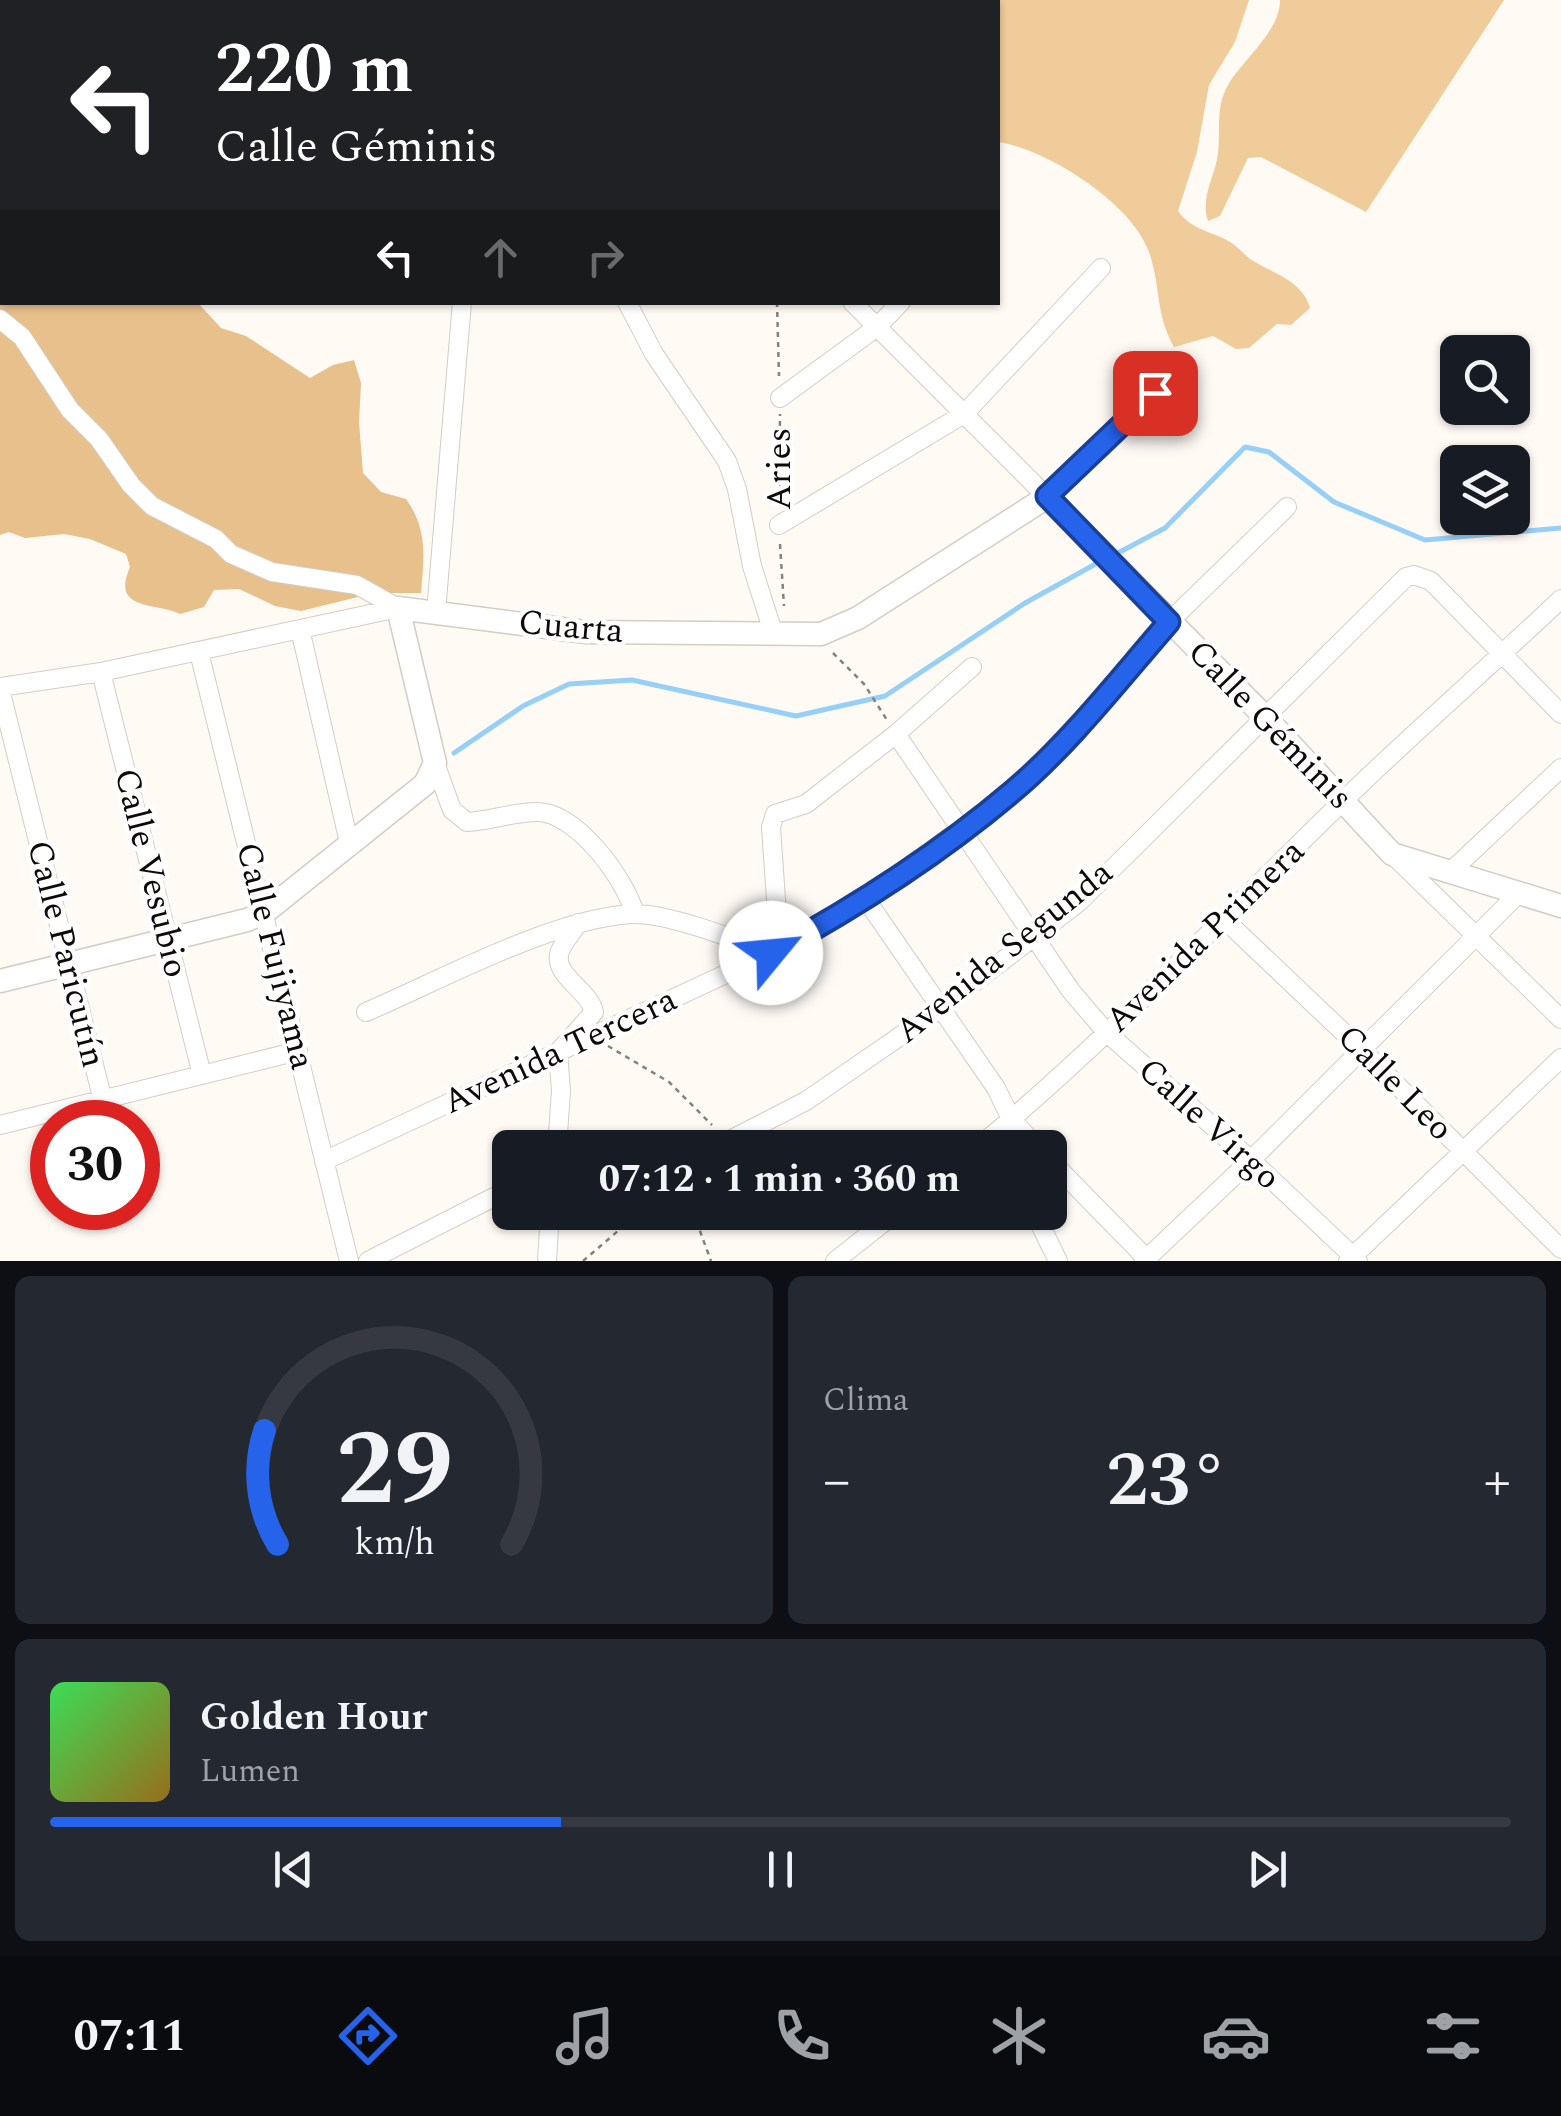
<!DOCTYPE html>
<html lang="es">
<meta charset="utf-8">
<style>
:root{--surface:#171b24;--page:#242831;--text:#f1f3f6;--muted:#9ea1a6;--line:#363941;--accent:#2563eb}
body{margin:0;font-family:Spectral,serif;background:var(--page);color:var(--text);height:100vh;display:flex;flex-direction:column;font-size:38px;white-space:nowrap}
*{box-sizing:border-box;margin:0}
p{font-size:32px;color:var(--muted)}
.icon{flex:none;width:55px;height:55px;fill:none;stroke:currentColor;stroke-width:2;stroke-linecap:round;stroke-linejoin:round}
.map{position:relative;height:1261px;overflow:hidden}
.side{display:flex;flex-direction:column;gap:15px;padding:15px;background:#0d0f14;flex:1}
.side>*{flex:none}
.top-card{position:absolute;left:0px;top:0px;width:1000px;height:305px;box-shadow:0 2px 8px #0004;background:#202124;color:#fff;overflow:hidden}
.tools{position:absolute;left:1440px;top:335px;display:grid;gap:20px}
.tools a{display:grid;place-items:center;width:90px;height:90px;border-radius:15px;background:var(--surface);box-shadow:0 2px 8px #0004;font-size:50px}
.speed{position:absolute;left:30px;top:1100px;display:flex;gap:20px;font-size:50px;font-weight:700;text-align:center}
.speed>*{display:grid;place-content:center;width:130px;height:130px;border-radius:50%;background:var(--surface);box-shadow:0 2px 8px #0004;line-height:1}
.speed .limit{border:15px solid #d22;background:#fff;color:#111}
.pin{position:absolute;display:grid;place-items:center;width:85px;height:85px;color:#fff;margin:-42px;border-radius:20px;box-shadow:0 5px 15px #0006}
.me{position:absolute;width:110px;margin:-55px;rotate:62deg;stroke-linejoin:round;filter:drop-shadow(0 0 8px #0008)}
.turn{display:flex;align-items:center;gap:35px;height:210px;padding:0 50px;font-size:45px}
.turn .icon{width:130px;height:130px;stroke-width:2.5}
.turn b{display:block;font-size:70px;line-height:85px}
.lanes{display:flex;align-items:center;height:95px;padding:0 50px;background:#0003;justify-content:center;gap:50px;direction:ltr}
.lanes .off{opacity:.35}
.big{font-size:75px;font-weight:700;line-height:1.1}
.side .card{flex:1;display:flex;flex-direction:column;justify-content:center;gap:15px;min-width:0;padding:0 35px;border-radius:15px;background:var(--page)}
.side .dial{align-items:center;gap:0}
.dial svg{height:260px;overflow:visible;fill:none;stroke:var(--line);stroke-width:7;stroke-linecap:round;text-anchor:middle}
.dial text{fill:var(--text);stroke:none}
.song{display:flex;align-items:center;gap:30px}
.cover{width:120px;height:120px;border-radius:15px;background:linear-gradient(135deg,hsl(130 70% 55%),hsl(40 70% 35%))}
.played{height:10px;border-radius:5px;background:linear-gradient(90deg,var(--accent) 35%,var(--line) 35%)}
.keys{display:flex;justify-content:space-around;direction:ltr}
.heat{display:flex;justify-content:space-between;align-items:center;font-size:55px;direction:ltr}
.side .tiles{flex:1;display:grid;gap:15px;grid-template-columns:1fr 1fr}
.card:last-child{grid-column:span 2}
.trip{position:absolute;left:492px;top:1130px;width:575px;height:100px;border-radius:15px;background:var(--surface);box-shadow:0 2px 8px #0004;font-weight:700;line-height:100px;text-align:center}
.tab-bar{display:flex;height:160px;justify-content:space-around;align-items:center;background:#090b0e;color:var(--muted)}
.tab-bar .icon{width:70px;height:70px}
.tab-bar .active{color:var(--accent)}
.tab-bar b{font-size:45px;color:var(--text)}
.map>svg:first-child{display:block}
</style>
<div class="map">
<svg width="1561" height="1261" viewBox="0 0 1561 1261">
<rect width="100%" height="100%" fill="#fffaf4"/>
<path fill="#f1cc9b" d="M 865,0 L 1249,0 L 1235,42 L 1209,85 L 1197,152 L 1178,211 C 1192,231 1213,231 1232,243 C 1239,248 1244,254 1250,259 C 1273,274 1302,280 1310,308 L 1291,325 L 1277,324 L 1249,348 L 1236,349 L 1213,336 L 1174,347 C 1155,313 1161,287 1149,252 C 1132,203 1047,149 998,142 L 998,2 L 865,2 Z
M 1280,0 L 1504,0 L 1366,212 L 1261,157 L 1248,158 L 1220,216 L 1208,221 C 1200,196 1215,178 1218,153 C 1221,129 1215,108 1228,85 C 1243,59 1280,32 1280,0 Z"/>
<path fill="#e7c08c" d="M 0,0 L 865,0 L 2,2 L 2,302 L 198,303 L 221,328 L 246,336 L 310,378 L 333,365 L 354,360 L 361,383 L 359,422 L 363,473 L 381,492 L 406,499 C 428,530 424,556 421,593 L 374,593 L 301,611 L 275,606 L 239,589 L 214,590 L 204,607 L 180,614 C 157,602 110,612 130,567 L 126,554 L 90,539 L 64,534 L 25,538 L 9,532 L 0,535 Z"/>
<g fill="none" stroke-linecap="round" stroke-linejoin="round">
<path stroke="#96cff7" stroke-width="5" d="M 1116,554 L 1165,528 L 1245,447 L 1269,452 L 1334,502 L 1425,540 L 1561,528
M 454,753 L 523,706 L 569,684 L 632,680 L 796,716 L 885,696 L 1025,603 L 1101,561"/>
<defs>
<path id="minor" d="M 411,0 L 413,2
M 0,55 L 2,56
M 627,302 L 654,354 L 727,461 L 737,489 L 752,566 L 774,635
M 852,302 L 1047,497 L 1155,393
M 0,319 L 22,337 L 70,410 L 99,439 L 131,485 L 152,506 L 216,539 L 231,554 L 272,572 L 357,585 L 398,608
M 780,398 L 877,327 L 901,302
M 779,525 L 964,414 L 1101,268
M 436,612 L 462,302
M 300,629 L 350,847
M 199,652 L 349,1261
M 101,672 L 202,1075
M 0,687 L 101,672 L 398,608
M 0,689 L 103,1101
M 896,734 L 1071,991 L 1106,1032 L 1251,1160 L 1358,1261
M 435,763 L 452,810 L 467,822 C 490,821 513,812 537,812 C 576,812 625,878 635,914
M 1393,855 L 1561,1019
M 1449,873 L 1561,768
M 865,898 L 996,1088 L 1011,1119 L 1038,1148
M 1225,920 L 1362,1050 L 1561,1249
M 366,1012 C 441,980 552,919 631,914 C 666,912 737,940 771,953 L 776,935 L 777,914 L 771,827 L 775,814 L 806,804 L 896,734 L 972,667
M 0,1125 L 298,1051
M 557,1148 L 561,1091 L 558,1052 L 594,1012 C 590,990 551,975 560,951 C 564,941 573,932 578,923
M 652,1148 L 730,1140 L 806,1101 L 941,1008 L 1079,902 L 1406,577 L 1414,575 L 1431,581 L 1561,714
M 977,1148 C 1107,1041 1222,918 1343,801 C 1414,732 1489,667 1561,599
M 1050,1160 L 1149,1261
M 324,1161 L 771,953 L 865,898 L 1015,790 L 1109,691 L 1169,622 L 1287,507
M 1034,1212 L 1058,1261
M 368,1261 L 510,1189
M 547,1261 L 550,1212
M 835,1261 L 897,1212
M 1144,1261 L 1251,1160 L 1518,894
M 1348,1261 L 1561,1058"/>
<path id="tertiary" d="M 0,981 L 247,920 L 265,912 L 425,784 L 435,763 L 398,608 L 586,632 L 821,634 L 858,618 L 1047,497 L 1266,718 L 1392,854 L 1561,906"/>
</defs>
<use href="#minor" stroke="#d5cdc3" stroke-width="20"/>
<use href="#tertiary" stroke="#d5cdc3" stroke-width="25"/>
<path stroke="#85817d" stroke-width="2.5" stroke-dasharray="5 5" stroke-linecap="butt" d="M 777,302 L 779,376
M 779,506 L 780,414
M 780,544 L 784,606
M 833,653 L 864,684 L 887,720
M 608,1046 L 669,1082 L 712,1125
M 693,1212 L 711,1261
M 583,1261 L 640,1212"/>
<use href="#minor" stroke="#fff" stroke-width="18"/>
<use href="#tertiary" stroke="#fff" stroke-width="22"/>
</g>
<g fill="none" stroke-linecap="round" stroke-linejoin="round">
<defs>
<path id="route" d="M 771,953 C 854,908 941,852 1013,791 C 1069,744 1121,677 1169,622 L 1047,496 L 1155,393"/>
</defs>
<use href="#route" stroke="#184099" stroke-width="25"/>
<use href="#route" stroke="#2563eb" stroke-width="18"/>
</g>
<g text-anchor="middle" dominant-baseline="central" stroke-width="9" stroke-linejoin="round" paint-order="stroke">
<g font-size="35" fill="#0d0b08" stroke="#fff">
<text transform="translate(779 469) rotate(-90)">Aries</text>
<text transform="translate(571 627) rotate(5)">Cuarta</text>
<text transform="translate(1270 725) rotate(46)">Calle Géminis</text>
<text transform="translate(151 873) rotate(76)">Calle Vesubio</text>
<text transform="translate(1205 936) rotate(-44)">Avenida Primera</text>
<text transform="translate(1004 952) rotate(-39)">Avenida Segunda</text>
<text transform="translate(66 954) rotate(76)">Calle Paricutín</text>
<text transform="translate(275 956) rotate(76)">Calle Fujiyama</text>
<text transform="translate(560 1051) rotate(-25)">Avenida Tercera</text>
<text transform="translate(1395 1083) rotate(45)">Calle Leo</text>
<text transform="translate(1209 1124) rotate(42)">Calle Virgo</text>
</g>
</g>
</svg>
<div class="tools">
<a><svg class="icon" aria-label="search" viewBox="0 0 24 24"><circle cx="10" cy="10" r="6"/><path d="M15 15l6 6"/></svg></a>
<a><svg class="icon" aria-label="layers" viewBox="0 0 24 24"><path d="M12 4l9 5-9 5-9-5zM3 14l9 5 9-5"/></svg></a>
</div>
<div class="speed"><div class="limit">30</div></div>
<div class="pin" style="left:1155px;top:393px;background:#d93025"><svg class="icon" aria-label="arrive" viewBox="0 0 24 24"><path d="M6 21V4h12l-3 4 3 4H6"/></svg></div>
<svg class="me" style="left:771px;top:953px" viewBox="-20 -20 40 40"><circle r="19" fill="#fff"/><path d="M0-13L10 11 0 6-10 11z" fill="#2563eb"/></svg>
<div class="trip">07:12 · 1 min · 360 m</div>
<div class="top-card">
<div class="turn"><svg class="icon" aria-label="left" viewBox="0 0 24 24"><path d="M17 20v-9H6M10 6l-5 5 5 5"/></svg><div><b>220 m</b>Calle Géminis</div></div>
<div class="lanes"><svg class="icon" aria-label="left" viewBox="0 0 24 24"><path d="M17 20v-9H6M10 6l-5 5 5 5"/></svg><svg class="icon off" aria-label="ahead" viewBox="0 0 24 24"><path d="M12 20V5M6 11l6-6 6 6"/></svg><svg class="icon off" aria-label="right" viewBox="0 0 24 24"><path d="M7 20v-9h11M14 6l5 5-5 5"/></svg></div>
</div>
</div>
<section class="side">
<div class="tiles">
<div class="card dial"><svg viewBox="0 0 100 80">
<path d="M14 69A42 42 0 1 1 86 69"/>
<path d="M14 69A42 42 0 0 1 10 34" stroke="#2563eb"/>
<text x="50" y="56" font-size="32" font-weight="700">29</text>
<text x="50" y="72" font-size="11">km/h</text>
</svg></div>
<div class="card"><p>Clima</p>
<div class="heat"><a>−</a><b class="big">23°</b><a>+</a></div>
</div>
<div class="card">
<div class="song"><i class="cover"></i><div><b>Golden Hour</b><p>Lumen</p></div></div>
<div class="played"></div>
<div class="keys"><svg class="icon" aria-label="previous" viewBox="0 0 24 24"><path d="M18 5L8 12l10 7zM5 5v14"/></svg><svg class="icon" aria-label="pause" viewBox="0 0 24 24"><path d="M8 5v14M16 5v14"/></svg><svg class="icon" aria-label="next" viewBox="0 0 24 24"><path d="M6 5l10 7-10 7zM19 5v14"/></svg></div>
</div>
</div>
</section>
<nav class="tab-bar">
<b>07:11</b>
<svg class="icon active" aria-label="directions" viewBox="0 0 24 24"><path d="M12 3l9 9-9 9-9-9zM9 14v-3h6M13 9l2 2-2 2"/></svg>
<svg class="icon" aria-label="music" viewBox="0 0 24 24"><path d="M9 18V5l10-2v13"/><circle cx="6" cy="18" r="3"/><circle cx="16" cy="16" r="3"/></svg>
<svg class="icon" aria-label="phone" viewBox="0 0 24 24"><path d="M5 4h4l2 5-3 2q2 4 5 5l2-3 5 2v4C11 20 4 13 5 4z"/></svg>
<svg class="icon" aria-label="climate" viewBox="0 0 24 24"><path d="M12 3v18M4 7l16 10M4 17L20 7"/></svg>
<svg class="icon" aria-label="car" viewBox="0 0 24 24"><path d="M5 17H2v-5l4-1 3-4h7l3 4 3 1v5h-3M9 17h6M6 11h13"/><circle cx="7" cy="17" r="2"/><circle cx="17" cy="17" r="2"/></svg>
<svg class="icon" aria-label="filters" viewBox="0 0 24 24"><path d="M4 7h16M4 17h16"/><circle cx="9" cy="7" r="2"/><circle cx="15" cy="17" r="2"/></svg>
</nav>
